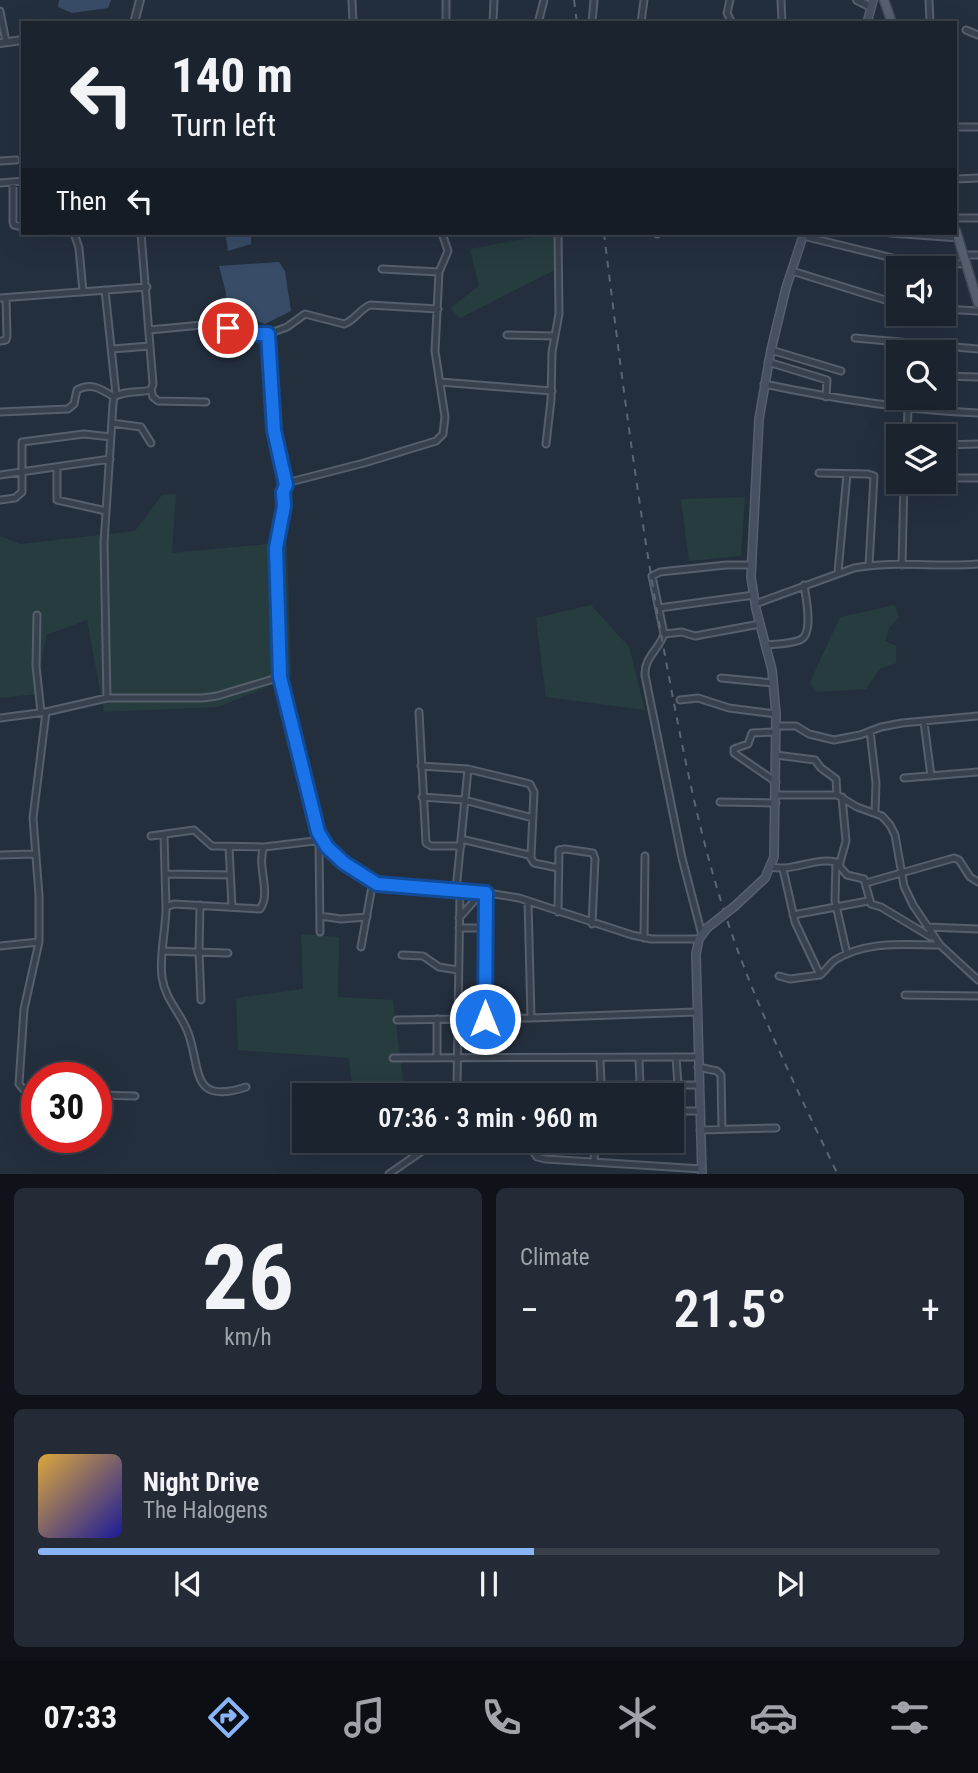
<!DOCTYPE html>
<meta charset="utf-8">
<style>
:root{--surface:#1b232e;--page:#242b36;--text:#f1f3f6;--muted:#a0a4aa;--line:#39404a;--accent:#8ab4f8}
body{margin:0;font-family:"Roboto Condensed",sans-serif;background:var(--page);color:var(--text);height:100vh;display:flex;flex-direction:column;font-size:26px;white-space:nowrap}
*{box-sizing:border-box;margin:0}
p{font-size:23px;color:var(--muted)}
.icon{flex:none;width:38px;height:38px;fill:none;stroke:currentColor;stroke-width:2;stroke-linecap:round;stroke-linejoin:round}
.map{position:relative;height:1174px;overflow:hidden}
.sheet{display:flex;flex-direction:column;gap:14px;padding:14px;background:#0f1319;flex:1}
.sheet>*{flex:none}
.guide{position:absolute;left:21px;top:21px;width:936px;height:214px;border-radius:0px;box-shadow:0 7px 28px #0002,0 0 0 2px var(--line);background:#1b232e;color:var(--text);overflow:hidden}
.controls{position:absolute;left:886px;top:256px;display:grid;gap:14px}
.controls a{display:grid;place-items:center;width:70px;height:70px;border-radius:0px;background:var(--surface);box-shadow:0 7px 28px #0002,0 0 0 2px var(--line);font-size:35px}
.speed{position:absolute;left:21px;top:1062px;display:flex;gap:14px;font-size:35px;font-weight:700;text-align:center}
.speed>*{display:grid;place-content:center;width:91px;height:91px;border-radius:50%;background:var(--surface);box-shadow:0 7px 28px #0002,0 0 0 2px var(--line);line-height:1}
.speed .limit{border:10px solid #d22;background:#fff;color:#111}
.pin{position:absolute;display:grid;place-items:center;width:60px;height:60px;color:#fff;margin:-30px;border:4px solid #fff;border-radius:50%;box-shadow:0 2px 7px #0007}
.me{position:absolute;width:77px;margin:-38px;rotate:0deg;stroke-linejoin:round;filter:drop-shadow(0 0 5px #0008)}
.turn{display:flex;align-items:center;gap:24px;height:147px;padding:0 35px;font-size:32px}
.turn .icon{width:91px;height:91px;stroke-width:2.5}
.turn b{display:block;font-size:49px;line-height:60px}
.then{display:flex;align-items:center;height:66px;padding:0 35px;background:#0003;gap:14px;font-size:26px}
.big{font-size:52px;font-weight:600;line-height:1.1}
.sheet .widget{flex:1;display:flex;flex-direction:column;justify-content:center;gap:10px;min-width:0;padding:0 24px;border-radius:10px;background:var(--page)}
.sheet .dial{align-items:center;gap:0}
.dial b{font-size:91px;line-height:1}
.song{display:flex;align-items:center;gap:21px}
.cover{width:84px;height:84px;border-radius:10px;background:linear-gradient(135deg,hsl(40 70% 55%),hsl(240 70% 35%))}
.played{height:7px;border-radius:4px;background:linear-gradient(90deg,var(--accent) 55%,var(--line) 55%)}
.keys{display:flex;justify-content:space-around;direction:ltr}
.heat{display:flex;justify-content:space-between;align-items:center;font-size:38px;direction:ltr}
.sheet .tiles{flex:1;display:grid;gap:14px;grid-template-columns:1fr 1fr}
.widget:last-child{grid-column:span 2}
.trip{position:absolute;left:292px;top:1083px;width:392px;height:70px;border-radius:0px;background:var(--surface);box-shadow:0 7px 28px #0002,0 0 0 2px var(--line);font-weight:600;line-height:70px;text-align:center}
.dock{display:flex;height:112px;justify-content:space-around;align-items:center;background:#0b0e12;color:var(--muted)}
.dock .icon{width:49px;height:49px}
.dock .active{color:var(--accent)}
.dock b{font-size:32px;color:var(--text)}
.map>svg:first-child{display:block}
</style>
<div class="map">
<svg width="978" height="1175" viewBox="0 0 978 1175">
<rect width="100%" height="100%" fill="#242f3e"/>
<path fill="#263c3f" d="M 554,233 L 558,262 L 553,271 L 460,318 L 450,308 L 479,286 L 470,249 Z
M 176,494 L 172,553 L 287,542 L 291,677 L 218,707 L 104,712 L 87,620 L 46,635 L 37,694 L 0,698 L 0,536 L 21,544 L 135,531 L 162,495 Z
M 745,497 L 741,556 L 689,561 L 681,499 Z
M 591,605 L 629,647 L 645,710 L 546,697 L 536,618 Z
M 895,605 L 899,617 L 889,628 L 885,641 L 896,646 L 896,663 L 880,669 L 866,689 L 817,692 L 810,682 L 840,617 Z
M 301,934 L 339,937 L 338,997 L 393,1000 L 405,1095 L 353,1095 L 349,1058 L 238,1050 L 236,998 L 303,989 Z"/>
<path fill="#394c67" d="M 59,0 L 111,0 L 108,8 L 72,13 L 58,7 Z
M 226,236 L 251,236 L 251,244 L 228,251 Z
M 279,262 L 285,271 L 291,311 L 265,324 L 254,320 L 228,324 L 224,316 L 226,293 L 219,266 Z"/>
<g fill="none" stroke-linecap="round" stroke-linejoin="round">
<defs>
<path id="minor" d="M 352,0 L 353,23
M 730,0 L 727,13 L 732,23
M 781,0 L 782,23
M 929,0 L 930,23
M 0,11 L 6,42
M 446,23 L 446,0
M 493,23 L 494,0
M 538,23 L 544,0
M 592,23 L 594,0
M 641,23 L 644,0
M 966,30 L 978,35
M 956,127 L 978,127
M 0,161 L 16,160
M 956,179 L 978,178
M 13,182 L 13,222 L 14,225 L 23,227
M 0,183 L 23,181
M 956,218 L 978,218
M 74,233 L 79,248 L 83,292
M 442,233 L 448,251 L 439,272 L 435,351 L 445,417 L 443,434 L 436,441 L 364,463 L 294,481 L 286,484 L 276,548 L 280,677 L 318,833 L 327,847 L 344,863 L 378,884 L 482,892 L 519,898 L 632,935 L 651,939 L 699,939
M 890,233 L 959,238
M 657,234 L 658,233
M 803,236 L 909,262 L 966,264
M 964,255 L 978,255
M 382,269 L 439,272
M 792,271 L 898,304
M 105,290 L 116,395
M 0,298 L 147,287
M 943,309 L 978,311
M 149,330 L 202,325 L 258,334 L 268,334 L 287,327 L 305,314 L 344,324 C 354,321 359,310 370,305 L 438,309
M 268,334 L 274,430 L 286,484
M 507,335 L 555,336
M 855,338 L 978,349
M 0,341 L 6,340 L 7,336 L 6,298
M 112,349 L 150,346
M 771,350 L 841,371
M 768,362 L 827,380 L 826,397
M 943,376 L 978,377
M 440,382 L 552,391
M 764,384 C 835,399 906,410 978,413
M 151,390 L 153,397 L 158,401 L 206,402
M 0,412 L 68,409 L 74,404 L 77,390 C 91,382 101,389 114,397
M 112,423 L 141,427 L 151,443
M 907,436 L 908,409
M 546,444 L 551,400 L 552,352 L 559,314 L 558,233
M 943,445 L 978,444
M 57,468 L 57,500 L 106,511
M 819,473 L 868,474 L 874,476 L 869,565
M 0,475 L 110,459
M 943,478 L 978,478
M 0,500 L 15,498 L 22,492 L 22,442 L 84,434 L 111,437
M 902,565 L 904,481
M 838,572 L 847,474
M 755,604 L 854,568 C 895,560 937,568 978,564
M 659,608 L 754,595
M 37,615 L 36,666 L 41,712
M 664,634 L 682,632 L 695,636 L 760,624
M 765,645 C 776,644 790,644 800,640 C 814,634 806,598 804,585
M 721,678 L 773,683
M 107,698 L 104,543 L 113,404 L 114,397 C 125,390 139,393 151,390 L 153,384 L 141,233
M 680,700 L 698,698 L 729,708 L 776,714
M 419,712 L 426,843 L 431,846 L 461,846
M 0,718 L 46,712 L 107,698 L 202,698 L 217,696 L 280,677
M 924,722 L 931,776
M 776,726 L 796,726 L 809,734 L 834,740 L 860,735 L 881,727 L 902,723 L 978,716
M 870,731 L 876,783 L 875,813
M 776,755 L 815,760 L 821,768 L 836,779 L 837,795
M 421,766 L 468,769 L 530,784 L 534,792 L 531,856
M 904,778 L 978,772
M 776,782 L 734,753 L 734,749 L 748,744 L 752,733 L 776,732
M 776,795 L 837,795 L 857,807 L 882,816 L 890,825 L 895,835 L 904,886 L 913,905 L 940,945 L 978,980
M 422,797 L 464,800 L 533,818
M 720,802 L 776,803
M 164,835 L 166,907
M 151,836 L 194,830 L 212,846 L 264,847
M 461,839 L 529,855 L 534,863 L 558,868
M 319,841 L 320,932
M 229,847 L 232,907
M 0,855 L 35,854
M 836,862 L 835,901 L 847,954
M 839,866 L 846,841 L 842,797
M 771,867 C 793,872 815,857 836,862 L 847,875 L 864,879 L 871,904 L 881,907 L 931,937
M 783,869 L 795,922 L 820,975
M 166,874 L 230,875
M 866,883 L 954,858 L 959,860 L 970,877 L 978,882
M 456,890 L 468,769
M 200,905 L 199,952 L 201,1000
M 558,912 L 559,850 L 565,849 L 593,853 L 595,859 L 592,924
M 793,915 L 868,901
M 320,916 L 341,919 L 367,917
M 459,918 L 482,892
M 927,927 L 978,929
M 459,928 L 486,928
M 702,935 L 682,858 L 645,675 C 644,657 659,650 664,634 L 652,576 L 660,572 L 726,565 L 752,565
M 644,938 L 645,856
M 0,946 L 39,942
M 361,947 L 373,881
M 163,951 L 228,953
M 402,955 L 423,956 L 439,967 L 458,970
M 779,976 L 790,979 L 820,975 C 826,971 829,964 835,960 C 867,940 905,945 940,945
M 905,995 L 978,996
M 531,1018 L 696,1012
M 437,1019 L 437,1058
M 485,1019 L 486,893
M 397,1020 L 531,1018 L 528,901
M 676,1057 L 678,1085
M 393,1058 L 697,1057
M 600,1058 L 601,1085
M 639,1058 L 640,1085
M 698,1067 L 717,1071 L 721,1075 L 722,1129
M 392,1086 L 699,1085
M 457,1086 L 460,890
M 246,1087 C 188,1106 202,1066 187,1030 C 179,1011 165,999 162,977 C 159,956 166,930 166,907 L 174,904 L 260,909 C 272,893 256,866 264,847 L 323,840
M 37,1092 L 24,1090 L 19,1084 L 24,1009 L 39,942 L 39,895 L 33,818 L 46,712
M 96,1095 L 135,1096
M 672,1111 L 699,1111
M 700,1130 L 776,1128
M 594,1162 L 595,1141
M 389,1174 L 425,1149 L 436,1147 L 527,1147 L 531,1148 L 537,1157 L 545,1159 L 702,1169"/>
<path id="tertiary" d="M 857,0 L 871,7
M 134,23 L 140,0
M 0,43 L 23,40"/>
<path id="secondary" d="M 867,23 L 873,0
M 735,906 L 765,878 L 774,857 L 776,714 L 772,670 L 756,609 L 751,577 L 759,419 L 771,350 L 786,288 L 804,233
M 702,1175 L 696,954 L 699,939 L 707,928"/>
<path id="primary" d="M 884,0 L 892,23
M 956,231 L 978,303"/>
</defs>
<use href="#minor" stroke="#565f6c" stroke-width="9"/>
<use href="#tertiary" stroke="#565f6c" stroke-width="10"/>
<use href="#secondary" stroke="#565f6c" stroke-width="10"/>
<use href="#primary" stroke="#414a57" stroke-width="11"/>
<use href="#minor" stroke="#38414e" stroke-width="5"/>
<use href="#tertiary" stroke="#38414e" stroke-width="6"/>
<use href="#secondary" stroke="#465061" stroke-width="7"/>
<use href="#primary" stroke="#56606e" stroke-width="8"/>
<path stroke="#5a6575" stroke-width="2" stroke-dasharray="7 7" stroke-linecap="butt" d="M 574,0 L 577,23
M 604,233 C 622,381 641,530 669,677 C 686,767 704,857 735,943 C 764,1023 801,1098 838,1175"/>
<defs>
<path id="secondary-bridge" d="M 707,928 L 735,906"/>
</defs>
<use href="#secondary-bridge" stroke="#565f6c" stroke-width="10" stroke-linecap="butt"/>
<use href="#secondary-bridge" stroke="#465061" stroke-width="7"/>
</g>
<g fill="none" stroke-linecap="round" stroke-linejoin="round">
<defs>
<path id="route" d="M 228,328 L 258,334 L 268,334 L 274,430 L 286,485 L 283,492 L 284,506 L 276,548 L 280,677 L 318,832 L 327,847 L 344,863 L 377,884 L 486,893 L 485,1019"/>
</defs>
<use href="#route" stroke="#114b97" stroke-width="18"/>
<use href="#route" stroke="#1a73e8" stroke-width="12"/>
</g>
</svg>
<div class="controls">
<a><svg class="icon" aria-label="sound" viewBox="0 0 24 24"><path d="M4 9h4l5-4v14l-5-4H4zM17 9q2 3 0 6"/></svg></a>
<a><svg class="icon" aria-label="search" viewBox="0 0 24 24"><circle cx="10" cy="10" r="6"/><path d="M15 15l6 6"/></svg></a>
<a><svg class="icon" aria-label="layers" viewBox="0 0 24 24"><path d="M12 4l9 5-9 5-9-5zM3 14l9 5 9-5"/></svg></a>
</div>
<div class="speed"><div class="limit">30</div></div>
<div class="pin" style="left:228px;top:328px;background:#d93025"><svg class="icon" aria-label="arrive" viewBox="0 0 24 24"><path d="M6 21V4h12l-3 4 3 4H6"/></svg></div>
<svg class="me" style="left:485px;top:1019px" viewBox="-20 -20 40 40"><circle r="17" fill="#1a73e8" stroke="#fff" stroke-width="3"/><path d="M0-11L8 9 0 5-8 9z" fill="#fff"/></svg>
<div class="trip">07:36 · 3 min · 960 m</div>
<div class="guide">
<div class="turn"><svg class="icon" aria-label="left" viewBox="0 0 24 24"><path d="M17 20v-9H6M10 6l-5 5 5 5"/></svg><div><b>140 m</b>Turn left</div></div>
<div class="then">Then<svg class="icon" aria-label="left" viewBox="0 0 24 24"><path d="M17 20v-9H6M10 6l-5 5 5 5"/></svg></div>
</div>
</div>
<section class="sheet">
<div class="tiles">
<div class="widget dial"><b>26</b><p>km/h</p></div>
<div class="widget"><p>Climate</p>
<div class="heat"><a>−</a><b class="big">21.5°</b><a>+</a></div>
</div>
<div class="widget">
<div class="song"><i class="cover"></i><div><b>Night Drive</b><p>The Halogens</p></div></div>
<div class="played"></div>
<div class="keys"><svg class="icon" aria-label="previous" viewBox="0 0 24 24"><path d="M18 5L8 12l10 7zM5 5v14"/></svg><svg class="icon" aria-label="pause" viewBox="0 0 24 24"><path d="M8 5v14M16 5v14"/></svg><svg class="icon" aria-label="next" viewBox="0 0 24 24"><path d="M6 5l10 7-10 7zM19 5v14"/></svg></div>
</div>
</div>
</section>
<nav class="dock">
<b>07:33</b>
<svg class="icon active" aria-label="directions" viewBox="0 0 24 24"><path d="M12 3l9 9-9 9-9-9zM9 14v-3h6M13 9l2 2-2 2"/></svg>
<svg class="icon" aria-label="music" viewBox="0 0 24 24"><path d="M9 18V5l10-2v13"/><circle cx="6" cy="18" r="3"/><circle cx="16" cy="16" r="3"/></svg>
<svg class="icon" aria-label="phone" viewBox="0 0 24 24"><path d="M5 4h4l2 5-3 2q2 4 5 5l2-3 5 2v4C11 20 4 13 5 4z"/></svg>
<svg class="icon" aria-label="climate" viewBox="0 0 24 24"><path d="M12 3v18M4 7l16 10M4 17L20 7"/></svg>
<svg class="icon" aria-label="car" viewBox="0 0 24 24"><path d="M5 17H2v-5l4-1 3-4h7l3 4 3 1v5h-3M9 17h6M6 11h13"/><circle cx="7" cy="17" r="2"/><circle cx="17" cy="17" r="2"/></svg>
<svg class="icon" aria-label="filters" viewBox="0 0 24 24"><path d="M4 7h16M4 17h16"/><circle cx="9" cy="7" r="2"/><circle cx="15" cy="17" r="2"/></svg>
</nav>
